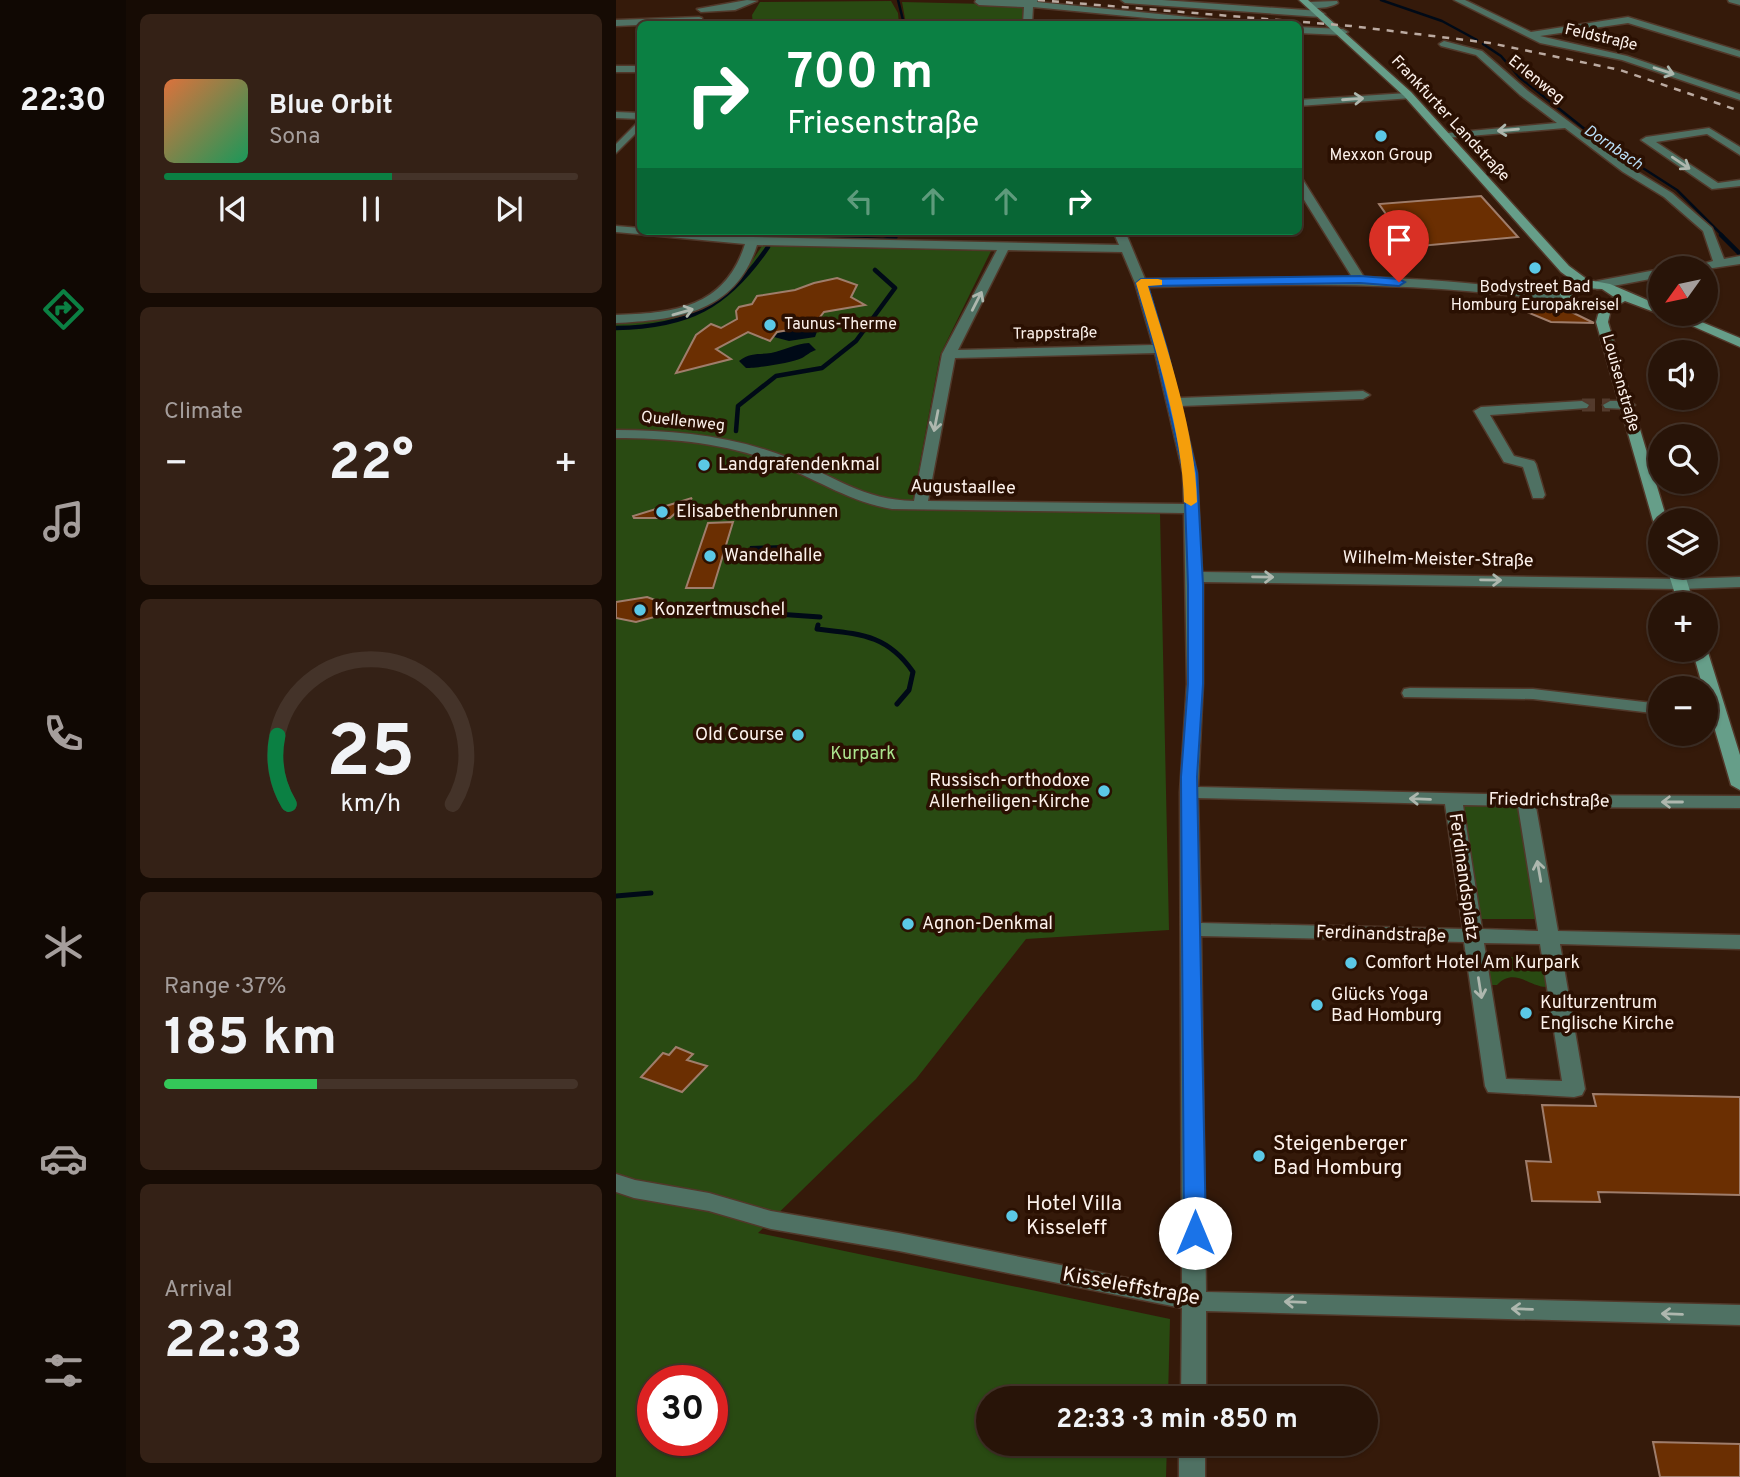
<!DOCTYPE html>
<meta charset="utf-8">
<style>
:root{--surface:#281408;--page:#342116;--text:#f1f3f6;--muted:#a59e9c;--line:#443329;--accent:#0b8043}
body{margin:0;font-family:Overpass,sans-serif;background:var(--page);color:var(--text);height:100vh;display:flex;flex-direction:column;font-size:26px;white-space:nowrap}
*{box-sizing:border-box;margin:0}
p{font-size:23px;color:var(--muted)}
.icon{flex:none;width:38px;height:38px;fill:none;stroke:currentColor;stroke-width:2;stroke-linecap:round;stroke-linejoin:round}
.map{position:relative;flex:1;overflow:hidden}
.sheet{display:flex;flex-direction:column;gap:14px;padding:14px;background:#160b04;width:490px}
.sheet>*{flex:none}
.top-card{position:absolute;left:21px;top:21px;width:665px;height:214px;border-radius:10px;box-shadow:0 2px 5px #0004,0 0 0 2px var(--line);background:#0b8043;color:#fff;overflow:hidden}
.needle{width:46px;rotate:237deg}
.buttons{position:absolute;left:1032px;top:256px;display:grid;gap:14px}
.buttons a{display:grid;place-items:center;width:70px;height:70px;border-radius:50%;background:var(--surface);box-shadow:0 2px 5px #0004,0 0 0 2px var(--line);font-size:35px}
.speed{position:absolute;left:21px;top:1365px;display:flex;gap:14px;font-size:35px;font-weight:700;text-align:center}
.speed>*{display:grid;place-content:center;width:91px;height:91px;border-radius:50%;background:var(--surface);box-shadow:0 2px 5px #0004,0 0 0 2px var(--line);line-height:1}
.speed .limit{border:10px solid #d22;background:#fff;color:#111}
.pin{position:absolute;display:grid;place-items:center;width:60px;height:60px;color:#fff;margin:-72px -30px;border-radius:50% 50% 50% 0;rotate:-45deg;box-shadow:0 0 7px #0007}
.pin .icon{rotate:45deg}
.me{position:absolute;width:77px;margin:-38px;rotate:0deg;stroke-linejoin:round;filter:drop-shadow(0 0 5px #0008)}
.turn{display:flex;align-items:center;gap:24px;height:147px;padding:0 35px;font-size:32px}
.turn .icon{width:91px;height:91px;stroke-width:2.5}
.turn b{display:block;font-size:49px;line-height:60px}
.lanes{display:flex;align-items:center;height:66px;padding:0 35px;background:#0003;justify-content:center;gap:35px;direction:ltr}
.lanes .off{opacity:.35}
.big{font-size:52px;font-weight:700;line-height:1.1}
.sheet .widget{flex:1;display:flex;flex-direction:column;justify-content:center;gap:10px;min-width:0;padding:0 24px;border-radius:10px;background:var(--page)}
.sheet .dial{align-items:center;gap:0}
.dial svg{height:182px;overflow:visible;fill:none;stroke:var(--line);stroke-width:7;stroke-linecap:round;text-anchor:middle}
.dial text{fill:var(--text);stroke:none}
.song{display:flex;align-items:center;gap:21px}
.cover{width:84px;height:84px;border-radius:10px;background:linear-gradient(135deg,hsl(20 70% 55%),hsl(150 70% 35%))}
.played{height:7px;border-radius:4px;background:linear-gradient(90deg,var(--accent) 55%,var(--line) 55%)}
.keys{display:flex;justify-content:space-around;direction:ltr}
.heat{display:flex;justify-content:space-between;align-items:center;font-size:38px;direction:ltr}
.charge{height:10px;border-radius:5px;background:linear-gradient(90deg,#34c759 37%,var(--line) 0)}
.trip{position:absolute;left:360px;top:1386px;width:402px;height:70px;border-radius:35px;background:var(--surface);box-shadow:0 2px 5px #0004,0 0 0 2px var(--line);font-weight:700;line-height:70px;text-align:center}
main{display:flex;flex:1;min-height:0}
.tabs{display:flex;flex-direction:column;width:126px;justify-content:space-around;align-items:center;background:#100803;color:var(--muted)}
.tabs .icon{width:49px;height:49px}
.tabs .on{color:var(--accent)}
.tabs b{font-size:32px;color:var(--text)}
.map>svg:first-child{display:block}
</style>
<main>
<nav class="tabs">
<b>22:30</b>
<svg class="icon on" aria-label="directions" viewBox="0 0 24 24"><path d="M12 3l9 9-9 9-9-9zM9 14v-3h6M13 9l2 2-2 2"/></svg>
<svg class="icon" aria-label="music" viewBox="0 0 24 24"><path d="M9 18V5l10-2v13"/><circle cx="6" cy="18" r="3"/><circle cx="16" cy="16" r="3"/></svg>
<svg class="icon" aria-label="phone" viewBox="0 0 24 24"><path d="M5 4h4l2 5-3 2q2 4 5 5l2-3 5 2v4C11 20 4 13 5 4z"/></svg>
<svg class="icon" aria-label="climate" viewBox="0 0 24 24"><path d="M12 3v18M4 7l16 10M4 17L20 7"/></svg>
<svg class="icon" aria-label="car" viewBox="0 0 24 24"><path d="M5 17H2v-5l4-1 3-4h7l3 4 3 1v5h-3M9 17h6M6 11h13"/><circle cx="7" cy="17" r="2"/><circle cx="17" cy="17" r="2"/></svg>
<svg class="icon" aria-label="filters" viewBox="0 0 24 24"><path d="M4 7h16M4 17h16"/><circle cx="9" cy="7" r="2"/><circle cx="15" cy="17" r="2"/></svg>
</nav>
<section class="sheet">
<div class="widget">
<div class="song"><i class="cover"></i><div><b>Blue Orbit</b><p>Sona</p></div></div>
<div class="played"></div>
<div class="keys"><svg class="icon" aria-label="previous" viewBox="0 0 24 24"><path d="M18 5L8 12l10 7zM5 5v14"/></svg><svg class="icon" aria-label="pause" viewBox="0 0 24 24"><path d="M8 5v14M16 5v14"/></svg><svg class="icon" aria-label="next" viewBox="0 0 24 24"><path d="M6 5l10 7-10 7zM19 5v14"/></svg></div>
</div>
<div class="widget"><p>Climate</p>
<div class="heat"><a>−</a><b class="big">22°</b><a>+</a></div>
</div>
<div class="widget dial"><svg viewBox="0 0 100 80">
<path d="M14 69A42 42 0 1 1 86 69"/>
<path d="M14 69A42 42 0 0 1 9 39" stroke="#0b8043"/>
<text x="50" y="56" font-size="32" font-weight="700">25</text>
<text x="50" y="72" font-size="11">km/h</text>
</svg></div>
<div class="widget"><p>Range · 37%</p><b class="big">185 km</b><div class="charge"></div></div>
<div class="widget"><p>Arrival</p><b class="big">22:33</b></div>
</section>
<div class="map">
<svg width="1124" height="1477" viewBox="0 0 1124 1477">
<rect width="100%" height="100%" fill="#351a0a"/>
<path fill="#294a12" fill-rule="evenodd" d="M 275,1 L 282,13 L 283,24 L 137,24 L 136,15 L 144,2 Z
M 286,2 L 409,5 L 407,24 L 290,24 Z
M 146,246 L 375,251 L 324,355 L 295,510 L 544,513 L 553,930 L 410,939 L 300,1079 L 142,1233 L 554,1319 L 552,1398 L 373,1398 L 373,1444 L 551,1444 L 550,1477 L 0,1477 L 0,321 C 74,324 106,308 146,246 ZM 37,1381 L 96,1381 L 96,1440 L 37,1440 Z
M 847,806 L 905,806 L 922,919 L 862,919 Z
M 871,956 L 925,958 L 930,987 C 912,986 898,967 881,985 L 873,985 Z"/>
<path fill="#000a17" d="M 194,326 L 202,329 L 199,337 L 173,341 L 158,337 C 165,327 183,328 194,326 Z
M 193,343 L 200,350 C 194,352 191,355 186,358 C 176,363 141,368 130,368 L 123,361 C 134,352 142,355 155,353 C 169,350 179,344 193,343 Z
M 167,545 L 164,562 L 130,562 L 134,546 Z"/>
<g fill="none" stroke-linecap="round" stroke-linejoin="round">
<path stroke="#000a17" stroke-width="2.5" d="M 282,0 L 288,24
M 765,0 L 826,21 L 861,40
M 867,44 L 885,56 L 903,77 L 980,138 L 1061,190 L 1107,236
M 182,236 L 188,236
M 279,236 L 281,231"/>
<path stroke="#000a17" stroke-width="4.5" d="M 1105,235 L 1124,254
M 182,236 L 267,240 L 279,238 L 280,235
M 0,328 C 72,327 111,307 152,247
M 120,431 L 122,406 L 160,376 L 206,368 L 240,341 L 279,288 L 259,270"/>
<path stroke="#000a17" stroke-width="5" d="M 146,613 L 204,617
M 202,625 L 201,629 C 243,634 271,634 297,672 L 293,690 L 281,704
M 0,896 L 35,893"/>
</g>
<path fill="#6b2f02" stroke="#9f7d6b" stroke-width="2" d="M 865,196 L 902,237 L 793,247 L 763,204 Z
M 221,278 L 241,285 L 235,297 L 249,305 L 208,312 L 197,326 L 161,332 L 154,341 L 132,332 L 100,349 L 115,359 L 60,373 L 80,335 L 95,324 L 105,328 L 121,319 L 120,311 L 123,307 L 136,304 L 141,296 L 179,290 L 198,283 Z
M 907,300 L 939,304 L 978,323 L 935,322 L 911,312 Z
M 76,498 L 54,518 L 18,518 L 17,516 Z
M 117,522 L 97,588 L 70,588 L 92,523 Z
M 31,597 L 50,604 L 46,615 L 20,622 L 0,618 L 0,602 Z
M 60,1047 L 77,1054 L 71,1060 L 91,1066 L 66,1092 L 25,1077 L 47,1053 L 53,1055 Z
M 977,1094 L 1124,1097 L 1124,1195 L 982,1192 L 984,1202 L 916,1201 L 910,1161 L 935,1162 L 926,1105 L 980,1106 Z
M 1037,1442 L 1124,1444 L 1124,1477 L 1044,1477 Z"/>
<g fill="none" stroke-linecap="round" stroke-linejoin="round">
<path stroke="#533a2c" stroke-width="13" stroke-dasharray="13 7" stroke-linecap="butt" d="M 966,405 L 994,405"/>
<defs>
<path id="street" d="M 131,0 L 141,1 L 119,10 L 85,12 L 81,9 Z
M 360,0 L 422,0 L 421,2 L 614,21 L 619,24 L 594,24 L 417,7 L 416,24 L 407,24 L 408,7 L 363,5 L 359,2 Z
M 505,0 L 546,0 L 704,11 L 709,14 L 704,17 L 509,3 Z
M 838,0 L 849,0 L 915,32 L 1012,17 L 1124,51 L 1124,57 L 1012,23 L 924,36 L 1011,56 L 1124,94 L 1124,100 L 1006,60 L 924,43 Z
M 1112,0 L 1124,0 L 1124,5 L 1113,2 Z
M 721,1 L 722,3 C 715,8 696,10 689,5 L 693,2 Z
M 83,17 L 86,18 L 86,22 L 0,26 L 0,20 Z
M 682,27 L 727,29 L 732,32 L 727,35 L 682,33 Z
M 828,41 L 866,51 L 912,91 L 1015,168 L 1056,193 L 1096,228 L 1108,259 L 1124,256 L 1124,264 L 1090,269 L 1072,268 L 1097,261 L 1087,231 L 1048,197 L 1007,172 L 949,128 L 829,138 L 829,134 L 833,133 L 941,123 L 904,95 L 860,55 L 825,46 L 823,44 Z
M 0,66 L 24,66 L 24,72 L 0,72 Z
M 792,93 L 797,96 L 796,98 L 682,106 L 682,100 Z
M 0,112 L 24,113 L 24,119 L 0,118 Z
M 24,120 L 24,129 L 0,153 L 0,144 Z
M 1093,128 L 1124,147 L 1124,155 L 1091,134 L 1040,142 L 1102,183 L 1124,180 L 1124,186 L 1096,189 L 1025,140 L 1030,137 Z
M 682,177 L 687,180 L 748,277 C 818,279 885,285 954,296 L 960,300 L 954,304 C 814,280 674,284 532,287 L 563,398 L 747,391 L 754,395 L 747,399 L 565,406 L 581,473 L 586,572 L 1064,579 L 1124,577 L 1124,587 L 1064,589 L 587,582 L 587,684 L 582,787 L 910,795 L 1124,796 L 1124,808 L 920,807 L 942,931 L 1124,935 L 1124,949 L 944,944 L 969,1089 L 966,1095 L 958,1097 L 872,1092 L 869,1086 L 848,942 L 585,936 L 590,1292 L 1124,1305 L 1124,1325 L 590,1311 L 590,1398 L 565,1398 L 566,1308 L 283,1251 L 155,1229 L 93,1211 L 18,1198 L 0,1192 L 0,1174 L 19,1180 L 93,1193 L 155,1211 L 283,1233 L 566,1289 L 564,792 L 571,684 L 568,513 L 276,509 C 235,502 203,481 165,465 C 113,443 56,438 0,438 L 0,430 C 59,430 118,436 173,458 C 218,476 247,500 298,501 L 326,354 L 381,250 L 141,245 C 120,312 62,320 0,323 L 0,315 C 58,313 109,308 129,244 L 0,232 L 0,226 L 24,228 L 24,231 L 62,231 L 136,237 L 503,245 L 497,231 L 509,231 L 529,279 L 736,277 L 682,190 ZM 392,250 L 506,252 L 519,283 L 537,345 L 342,350 ZM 539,353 L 567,473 L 568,504 L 312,501 L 339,358 ZM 582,798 L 829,804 L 847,929 L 585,923 ZM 847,805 L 902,806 L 922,931 L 866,929 ZM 868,943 L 924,944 L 946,1081 L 890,1079 Z
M 1045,269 L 1045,277 L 981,289 L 975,285 L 981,281 Z
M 966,401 L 973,405 L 971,408 L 874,415 L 898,456 L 918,461 L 920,464 L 929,495 L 927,498 L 917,498 L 907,467 L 888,462 L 858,411 L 865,407 Z
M 994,401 L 1012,401 L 1019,405 L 1012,409 L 989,408 L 987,405 Z
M 794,688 L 917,689 L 1045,704 L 1045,714 L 917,699 L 788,697 L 786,693 L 788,689 Z
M 563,1444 L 589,1444 L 589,1477 L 563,1477 Z"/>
<path id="secondary" d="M 683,0 L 692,0 L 795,92 L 953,266 L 972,280 L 994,284 L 1045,306 L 1045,313 L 1064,313 L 1124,338 L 1124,347 L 1047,313 L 1041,313 L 1009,301 L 995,309 L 992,322 L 1051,520 L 1045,520 L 1045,528 L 1038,524 L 980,322 L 983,311 C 967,310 951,307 943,293 C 947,286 952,285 960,283 L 945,272 L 788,96 ZM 969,288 L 986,289 L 998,297 C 985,307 967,304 955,294 Z
M 1050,565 L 1066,565 L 1078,604 L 1062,604 Z
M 1090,646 L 1124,755 L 1124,790 L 1115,785 L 1090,699 L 1090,688 L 1087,688 L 1076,649 L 1090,649 Z"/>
</defs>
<use href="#street" stroke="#51382a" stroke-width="3"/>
<use href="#secondary" stroke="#51382a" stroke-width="3"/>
<use href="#street" fill="#4f7163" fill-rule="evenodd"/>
<use href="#secondary" fill="#669e89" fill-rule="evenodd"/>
<path stroke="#bbaaa1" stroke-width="2.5" stroke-dasharray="7 7" stroke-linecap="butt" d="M 422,0 L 735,26 L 874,43 L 1004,70 L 1124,111"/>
</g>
<defs><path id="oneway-shaft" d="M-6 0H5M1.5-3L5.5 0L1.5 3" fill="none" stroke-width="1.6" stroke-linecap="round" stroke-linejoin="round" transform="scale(1.75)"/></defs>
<g stroke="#aeb7ae">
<use href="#oneway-shaft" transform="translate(1048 71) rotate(18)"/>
<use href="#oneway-shaft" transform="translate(737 99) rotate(-4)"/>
<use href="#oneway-shaft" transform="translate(892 130) rotate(175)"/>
<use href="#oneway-shaft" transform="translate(1065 163) rotate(34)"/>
<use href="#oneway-shaft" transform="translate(361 301) rotate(-63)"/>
<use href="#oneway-shaft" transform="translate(67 312) rotate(-16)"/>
<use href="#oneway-shaft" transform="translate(320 421) rotate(101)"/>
<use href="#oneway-shaft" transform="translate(647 577) rotate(1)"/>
<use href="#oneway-shaft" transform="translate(875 580) rotate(1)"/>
<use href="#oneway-shaft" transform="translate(804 799) rotate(-178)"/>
<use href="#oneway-shaft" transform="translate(1056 802) rotate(-180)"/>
<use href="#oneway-shaft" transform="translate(923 871) rotate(-100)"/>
<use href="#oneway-shaft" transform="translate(864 988) rotate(81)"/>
<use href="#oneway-shaft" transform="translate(679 1302) rotate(-178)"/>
<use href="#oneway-shaft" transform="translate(906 1309) rotate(-178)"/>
<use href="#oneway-shaft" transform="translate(1056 1314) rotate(-178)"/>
</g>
<path fill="#1a73e8" stroke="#114b97" stroke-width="2" d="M 744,276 L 783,279 L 789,282 L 783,286 L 744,283 L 532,286 L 551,349 L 581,473 L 587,585 L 587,684 L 581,777 L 590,1233 L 587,1239 L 579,1241 L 572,1239 L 568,1233 L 565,777 L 572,684 L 572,585 L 568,473 L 539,349 L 520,283 L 525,279 Z"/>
<path fill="#f59e0b" d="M 542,279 L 546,280 L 546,285 L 532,286 C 552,351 580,435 581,502 L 575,506 L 568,502 C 567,434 539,348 520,283 L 525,279 Z"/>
<g fill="#5bc8e6" stroke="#2a1002" stroke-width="2.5">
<circle cx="765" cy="136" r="7"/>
<circle cx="919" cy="268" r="7"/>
<circle cx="154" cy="325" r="7"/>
<circle cx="88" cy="465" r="7"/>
<circle cx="46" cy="512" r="7"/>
<circle cx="94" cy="556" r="7"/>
<circle cx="24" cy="610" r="7"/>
<circle cx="182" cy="735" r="7"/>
<circle cx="488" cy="791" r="7"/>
<circle cx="292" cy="924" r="7"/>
<circle cx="735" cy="963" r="7"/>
<circle cx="701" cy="1005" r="7"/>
<circle cx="910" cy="1013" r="7"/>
<circle cx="643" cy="1156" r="7"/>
<circle cx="396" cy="1216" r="7"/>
</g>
<g text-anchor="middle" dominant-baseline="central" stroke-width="7" stroke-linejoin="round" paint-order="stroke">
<g font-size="16" fill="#fcf1eb" stroke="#2a1002">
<text transform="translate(985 38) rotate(13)">Feldstraße</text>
<text transform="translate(920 80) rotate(39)">Erlenweg</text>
<text transform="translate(834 119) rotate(47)">Frankfurter Landstraße</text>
<text transform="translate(439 334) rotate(-1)">Trappstraße</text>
<text transform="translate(1004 383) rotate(74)">Louisenstraße</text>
<text transform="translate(67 422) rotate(6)">Quellenweg</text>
</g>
<g font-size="16" font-style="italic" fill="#badff8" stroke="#2a1002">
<text transform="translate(997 148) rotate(34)">Dornbach</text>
</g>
<g font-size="16" fill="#fcf1eb" stroke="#2a1002">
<text x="765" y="156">Mexxon Group</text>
<text x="919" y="288">Bodystreet Bad<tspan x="919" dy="18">Homburg Europakreisel</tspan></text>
<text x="168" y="325" text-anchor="start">Taunus-Therme</text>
</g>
<g font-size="18" fill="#fcf1eb" stroke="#2a1002" text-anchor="start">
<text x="102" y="465">Landgrafendenkmal</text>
<text x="60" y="512">Elisabethenbrunnen</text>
<text x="108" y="556">Wandelhalle</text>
<text x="38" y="610">Konzertmuschel</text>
<text x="168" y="735" text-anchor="end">Old Course</text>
<text x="474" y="781" text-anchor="end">Russisch-orthodoxe<tspan x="474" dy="21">Allerheiligen-Kirche</tspan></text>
<text x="306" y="924">Agnon-Denkmal</text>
<text x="749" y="963">Comfort Hotel Am Kurpark</text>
<text x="715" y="995">Glücks Yoga<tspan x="715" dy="21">Bad Homburg</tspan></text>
<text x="924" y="1003">Kulturzentrum<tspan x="924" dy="21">Englische Kirche</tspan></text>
</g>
<g font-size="18" fill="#fcf1eb" stroke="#2a1002">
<text transform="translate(347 488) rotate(1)">Augustaallee</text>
<text transform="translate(822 560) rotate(1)">Wilhelm-Meister-Straße</text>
<text transform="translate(933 801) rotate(1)">Friedrichstraße</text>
<text transform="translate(847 877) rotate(82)">Ferdinandsplatz</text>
<text transform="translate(765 935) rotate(2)">Ferdinandstraße</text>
</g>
<g font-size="18" fill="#abe48d" stroke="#2a1002">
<text x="247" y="754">Kurpark</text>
</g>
<g font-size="21" fill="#fcf1eb" stroke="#2a1002" text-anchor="start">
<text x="657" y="1144">Steigenberger<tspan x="657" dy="24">Bad Homburg</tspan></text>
<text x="410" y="1204">Hotel Villa<tspan x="410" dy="24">Kisseleff</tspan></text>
</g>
<g font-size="21" fill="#fcf1eb" stroke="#2a1002">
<text transform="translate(515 1287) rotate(10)">Kisseleffstraße</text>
</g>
</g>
</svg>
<div class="buttons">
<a><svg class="needle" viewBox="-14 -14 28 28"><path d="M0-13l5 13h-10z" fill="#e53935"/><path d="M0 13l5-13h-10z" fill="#a59e9c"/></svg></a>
<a><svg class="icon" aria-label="sound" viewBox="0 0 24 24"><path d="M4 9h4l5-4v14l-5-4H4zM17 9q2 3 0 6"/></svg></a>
<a><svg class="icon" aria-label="search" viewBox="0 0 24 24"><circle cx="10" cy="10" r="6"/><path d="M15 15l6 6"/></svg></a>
<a><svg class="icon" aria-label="layers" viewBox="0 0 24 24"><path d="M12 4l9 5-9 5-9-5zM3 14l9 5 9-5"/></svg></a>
<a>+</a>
<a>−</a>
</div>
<div class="speed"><div class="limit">30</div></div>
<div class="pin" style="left:783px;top:282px;background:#d93025"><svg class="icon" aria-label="arrive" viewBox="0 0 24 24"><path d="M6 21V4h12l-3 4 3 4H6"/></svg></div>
<svg class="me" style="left:579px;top:1233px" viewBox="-20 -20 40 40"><circle r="19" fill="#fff"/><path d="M0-13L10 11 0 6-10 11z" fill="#1a73e8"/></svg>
<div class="trip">22:33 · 3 min · 850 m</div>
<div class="top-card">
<div class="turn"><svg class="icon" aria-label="right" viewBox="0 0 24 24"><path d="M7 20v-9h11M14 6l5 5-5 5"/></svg><div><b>700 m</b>Friesenstraße</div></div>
<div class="lanes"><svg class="icon off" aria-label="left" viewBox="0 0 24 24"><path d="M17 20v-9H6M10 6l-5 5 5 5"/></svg><svg class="icon off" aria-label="ahead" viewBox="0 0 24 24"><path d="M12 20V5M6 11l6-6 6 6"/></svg><svg class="icon off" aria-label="ahead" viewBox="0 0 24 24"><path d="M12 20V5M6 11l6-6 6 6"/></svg><svg class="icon" aria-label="right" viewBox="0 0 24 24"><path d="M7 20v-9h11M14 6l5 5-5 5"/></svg></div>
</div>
</div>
</main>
